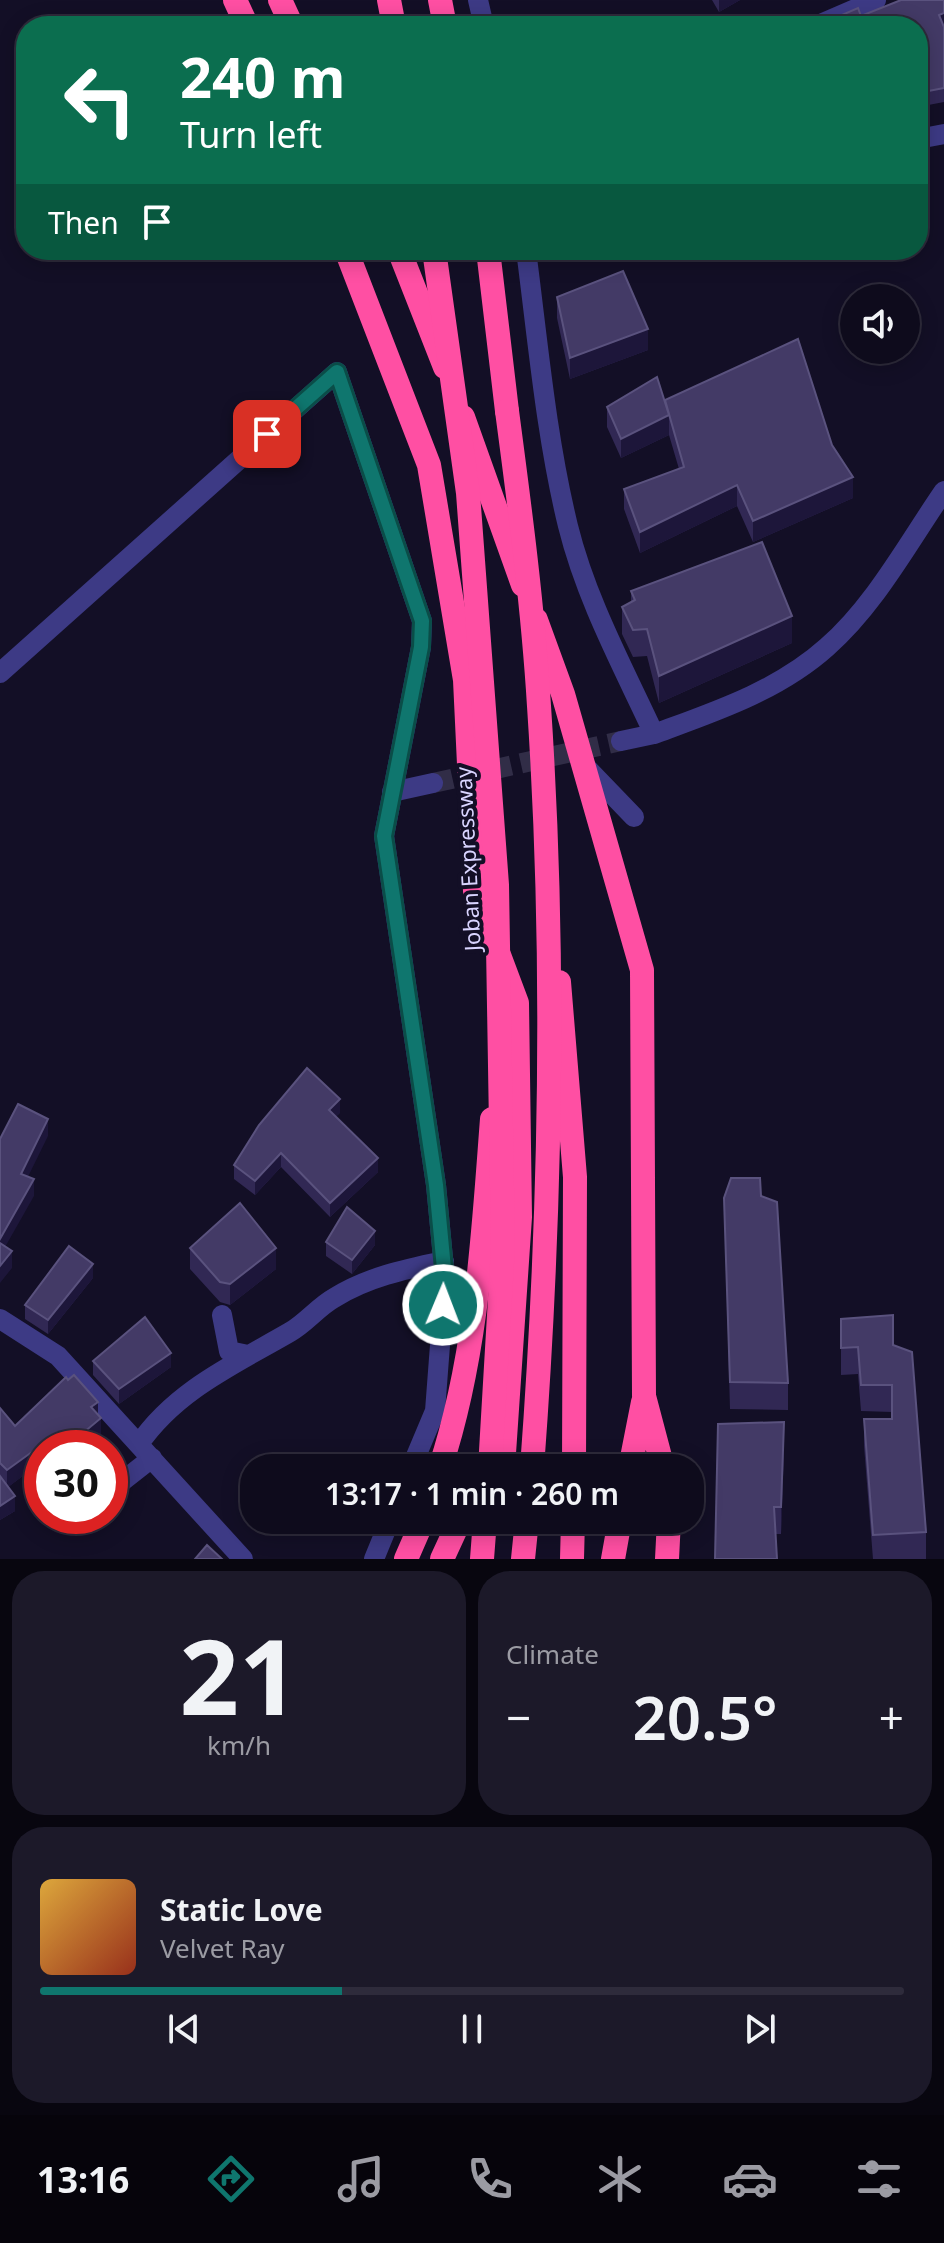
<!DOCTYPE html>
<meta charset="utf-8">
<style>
:root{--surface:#0e0b1c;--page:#1c1929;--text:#f1f3f6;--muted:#9b9ba3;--line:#2e2b3b;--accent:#0f766e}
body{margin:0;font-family:"Noto Sans",sans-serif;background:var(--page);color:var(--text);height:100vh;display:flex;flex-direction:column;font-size:30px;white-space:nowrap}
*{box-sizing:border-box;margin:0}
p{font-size:26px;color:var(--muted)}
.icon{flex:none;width:44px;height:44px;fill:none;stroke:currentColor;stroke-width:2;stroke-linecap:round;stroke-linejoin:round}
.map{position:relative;height:1559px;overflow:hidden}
.sheet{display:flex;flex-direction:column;gap:12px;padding:12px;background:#08060f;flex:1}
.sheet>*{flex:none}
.top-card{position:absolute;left:16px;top:16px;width:912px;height:244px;border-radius:32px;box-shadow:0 4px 20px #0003,0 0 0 2px var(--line);background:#0b6e4f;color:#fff;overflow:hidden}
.buttons{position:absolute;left:840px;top:284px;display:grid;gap:16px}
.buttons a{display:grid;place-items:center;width:80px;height:80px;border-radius:50%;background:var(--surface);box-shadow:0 4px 20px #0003,0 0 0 2px var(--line);font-size:40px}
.speed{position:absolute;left:24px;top:1430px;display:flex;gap:16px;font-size:40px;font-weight:700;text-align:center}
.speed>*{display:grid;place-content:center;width:104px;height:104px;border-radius:50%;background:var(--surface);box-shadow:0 4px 20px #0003,0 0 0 2px var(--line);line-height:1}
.speed .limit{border:12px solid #d22;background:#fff;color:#111}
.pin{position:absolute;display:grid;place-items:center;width:68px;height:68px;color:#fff;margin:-34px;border-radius:16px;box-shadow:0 4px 12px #0006}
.me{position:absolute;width:88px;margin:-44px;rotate:1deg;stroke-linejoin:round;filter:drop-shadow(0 0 6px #0008)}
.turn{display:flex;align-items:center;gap:28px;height:168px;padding:0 32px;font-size:36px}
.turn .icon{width:104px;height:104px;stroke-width:2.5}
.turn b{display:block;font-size:56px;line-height:68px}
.then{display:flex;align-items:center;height:76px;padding:0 32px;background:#0003;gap:16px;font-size:30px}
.big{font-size:60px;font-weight:600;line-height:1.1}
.sheet .widget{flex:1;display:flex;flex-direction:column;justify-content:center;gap:12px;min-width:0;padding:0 28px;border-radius:32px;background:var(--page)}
.sheet .dial{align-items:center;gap:0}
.dial b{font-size:104px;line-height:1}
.song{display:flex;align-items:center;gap:24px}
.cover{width:96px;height:96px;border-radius:12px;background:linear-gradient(135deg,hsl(40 70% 55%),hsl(10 70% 35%))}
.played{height:8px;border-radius:4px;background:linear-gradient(90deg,var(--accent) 35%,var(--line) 35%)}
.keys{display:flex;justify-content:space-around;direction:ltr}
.heat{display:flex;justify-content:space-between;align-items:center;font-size:44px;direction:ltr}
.sheet .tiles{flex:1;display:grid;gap:12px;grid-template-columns:1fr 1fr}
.widget:last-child{grid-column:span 2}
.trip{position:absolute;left:240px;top:1454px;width:464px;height:80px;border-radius:32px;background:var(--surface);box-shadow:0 4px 20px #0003,0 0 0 2px var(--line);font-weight:600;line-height:80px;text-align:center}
.tabs{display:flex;height:128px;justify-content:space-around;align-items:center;background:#06040b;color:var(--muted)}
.tabs .icon{width:56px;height:56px}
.tabs .selected{color:var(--accent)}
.tabs b{font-size:36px;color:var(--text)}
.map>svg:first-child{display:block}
</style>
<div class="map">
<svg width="944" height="1559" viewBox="0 0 944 1559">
<rect width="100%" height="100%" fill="#130f26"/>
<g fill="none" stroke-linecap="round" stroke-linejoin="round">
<path stroke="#312d47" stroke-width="20" stroke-dasharray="20 10" stroke-linecap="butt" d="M 433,783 L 621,741"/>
<path stroke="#3d3a85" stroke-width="20" d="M 478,0 L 484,26
M 816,26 L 876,0
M 918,139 L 944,134
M 526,250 C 538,342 546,436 568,526 C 586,599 623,667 654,734 C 714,712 778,691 827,647 C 875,605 908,543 944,491
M 0,673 L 337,372 L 422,621 L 421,647 L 384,836 L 436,1185 L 445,1279 L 435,1411 L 411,1468
M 621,741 L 654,734
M 583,764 L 634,817
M 392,792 L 433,783
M 222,1315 L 229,1351 L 248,1355
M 0,1319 L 58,1356 L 243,1559
M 139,1444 C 176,1390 235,1364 290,1332 C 306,1323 318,1307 334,1298 C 367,1277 406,1269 444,1261
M 110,1491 L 152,1458
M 76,1518 L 79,1516
M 374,1559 L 390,1520"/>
<path stroke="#ff4fa3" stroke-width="24" d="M 235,0 L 247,26
M 280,0 L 292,26
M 389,0 L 394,26
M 440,0 L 445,26
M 346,250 L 429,465 L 465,680 L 475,891 L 517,1003 L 520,1217 L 503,1468
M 399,250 L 445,367
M 488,250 L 507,411
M 463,417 L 523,585
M 536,620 L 563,694 L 642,970 L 644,1396 L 663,1468
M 559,982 L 575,1177 L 574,1468
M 440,1468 C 477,1356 483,1236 492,1119
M 630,1468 L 643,1402
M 406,1559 L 423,1520
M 442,1559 L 460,1520
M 523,1559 L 527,1520
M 572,1559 L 573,1520
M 613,1559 L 620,1520
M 667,1559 L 669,1520"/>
<path stroke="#ff4fa3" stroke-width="24" d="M 434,250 L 468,493 L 497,885 L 503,1247 L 490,1468
M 507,411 C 520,509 533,608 539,706 C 556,960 551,1214 532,1468
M 482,1559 L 485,1520"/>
</g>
<path fill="#312854" d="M 712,0 L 740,0 L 719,12 Z
M 944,0 L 944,102 L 918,107 L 918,26 L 821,24 Z
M 557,297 L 648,350 L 570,379 L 557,318 Z
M 665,403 L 832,445 L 853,498 L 753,542 L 737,506 L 640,553 L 624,509 L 624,489 L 679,469 L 669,435 L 621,458 L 607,427 L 607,407 Z
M 631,591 L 792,643 L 659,703 L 647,656 L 633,657 L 622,634 L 622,607 L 631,602 Z
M 340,1113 L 336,1116 L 378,1172 L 330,1217 L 281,1167 L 255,1195 L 234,1179 L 234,1165 Z
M 761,1196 L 788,1383 L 788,1410 L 730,1409 L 724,1198 Z
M 326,1242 L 375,1245 L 352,1274 L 326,1256 Z
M 190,1248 L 276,1269 L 230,1305 L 220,1302 L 190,1269 Z
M 93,1278 L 48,1334 L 25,1319 L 25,1305 Z
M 841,1319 L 893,1345 L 926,1532 L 926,1559 L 873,1559 L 864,1446 L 864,1419 L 892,1419 L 892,1412 L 861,1411 L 858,1374 L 841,1375 Z
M 93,1361 L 171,1367 L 119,1404 L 93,1375 Z
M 0,1408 L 15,1426 L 98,1414 L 101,1435 L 85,1448 L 42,1448 L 42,1473 L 36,1466 L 8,1487 L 15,1511 L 0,1520 Z
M 784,1449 L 781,1534 L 776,1534 L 715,1559 Z"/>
<path fill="#1d163a" d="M 719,0 L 740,0 L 719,12 Z
M 944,13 L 944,27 L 939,15 Z
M 648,329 L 648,350 L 570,379 L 570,358 Z
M 669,415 L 669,435 L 621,458 L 621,439 Z
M 853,477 L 853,498 L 753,542 L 753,521 Z
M 737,485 L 737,506 L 640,553 L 640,532 Z
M 792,616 L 792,643 L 659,703 L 659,676 Z
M 340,1099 L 340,1113 L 329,1124 L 329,1110 Z
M 48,1119 L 48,1136 L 21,1191 L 21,1174 Z
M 281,1153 L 281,1167 L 255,1195 L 255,1181 Z
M 378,1158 L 378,1172 L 330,1217 L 330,1203 Z
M 34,1179 L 34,1196 L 0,1256 L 0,1239 Z
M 375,1231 L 375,1245 L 352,1274 L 352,1260 Z
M 276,1248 L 276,1269 L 230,1305 L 230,1284 Z
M 12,1251 L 12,1268 L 0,1283 L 0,1266 Z
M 93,1264 L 93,1278 L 48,1334 L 48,1320 Z
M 171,1353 L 171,1367 L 119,1404 L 119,1389 Z
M 98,1402 L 98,1419 L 91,1407 Z
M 101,1418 L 101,1435 L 85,1448 L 65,1448 Z
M 784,1422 L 784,1449 L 781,1534 L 781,1507 Z
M 36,1449 L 36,1466 L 7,1488 L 7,1470 Z
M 15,1496 L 15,1511 L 0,1520 L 0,1506 Z"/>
<path fill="#433a66" stroke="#5a527e" stroke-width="2" d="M 901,0 L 944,0 L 944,13 L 939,15 L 944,27 L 944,88 L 918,93 L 918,26 L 800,26 L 809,22 L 821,24 L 858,8 L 861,16 Z
M 623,271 L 648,329 L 570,358 L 557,297 Z
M 798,339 L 832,445 L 853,477 L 753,521 L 737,485 L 640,532 L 624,489 L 684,467 L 665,400 Z
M 657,377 L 669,415 L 621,439 L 607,407 Z
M 762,542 L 792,616 L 659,676 L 647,629 L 633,630 L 622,607 L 635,600 L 631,591 Z
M 307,1068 L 340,1099 L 329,1110 L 378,1158 L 330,1203 L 281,1153 L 255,1181 L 234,1165 L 259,1125 Z
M 18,1104 L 48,1119 L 21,1174 L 34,1179 L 0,1239 L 0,1139 Z
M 731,1178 L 760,1178 L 761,1196 L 777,1202 L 788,1383 L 730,1382 L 724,1198 Z
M 240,1203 L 276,1248 L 230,1284 L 220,1282 L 190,1248 Z
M 347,1207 L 375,1231 L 352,1260 L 326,1242 Z
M 0,1243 L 12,1251 L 0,1266 Z
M 69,1246 L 93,1264 L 48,1320 L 25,1305 Z
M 893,1315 L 893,1345 L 912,1352 L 926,1532 L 873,1535 L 864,1419 L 892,1419 L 892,1385 L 861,1385 L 858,1347 L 841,1348 L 841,1319 Z
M 145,1317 L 171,1353 L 119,1389 L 93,1361 Z
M 74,1375 L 98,1402 L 91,1407 L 101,1418 L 65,1448 L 42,1448 L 42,1456 L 36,1449 L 7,1470 L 0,1463 L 0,1408 L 15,1426 L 66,1377 L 68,1380 Z
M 784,1422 L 781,1507 L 774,1507 L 777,1559 L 715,1559 L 718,1424 Z
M 0,1476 L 15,1496 L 0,1506 Z
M 207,1545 L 222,1559 L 195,1559 Z"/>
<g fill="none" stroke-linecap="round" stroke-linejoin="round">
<defs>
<path id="route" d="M 267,434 L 337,372 L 422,621 L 421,647 L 384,836 L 436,1185 L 445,1279 L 443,1305"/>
</defs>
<use href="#route" stroke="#0a4d48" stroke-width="20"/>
<use href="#route" stroke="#0f766e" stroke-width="14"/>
</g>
<g text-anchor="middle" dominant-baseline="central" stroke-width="8" stroke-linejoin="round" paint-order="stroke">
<g font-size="22" fill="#d9d4ff" stroke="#130f26">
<text transform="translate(467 859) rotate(-93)">Joban Expressway</text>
</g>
</g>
</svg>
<div class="buttons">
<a><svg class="icon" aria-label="sound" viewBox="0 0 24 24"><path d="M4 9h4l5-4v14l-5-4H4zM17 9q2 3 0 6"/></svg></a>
</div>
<div class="speed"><div class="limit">30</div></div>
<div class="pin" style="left:267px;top:434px;background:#d93025"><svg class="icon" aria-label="arrive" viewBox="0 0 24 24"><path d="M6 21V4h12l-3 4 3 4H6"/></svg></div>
<svg class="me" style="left:443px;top:1305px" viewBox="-20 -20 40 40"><circle r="17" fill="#0f766e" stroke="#fff" stroke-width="3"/><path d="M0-11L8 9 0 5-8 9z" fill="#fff"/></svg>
<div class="trip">13:17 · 1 min · 260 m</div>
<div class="top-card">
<div class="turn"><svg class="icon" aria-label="left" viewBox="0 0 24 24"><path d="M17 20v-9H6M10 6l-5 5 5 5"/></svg><div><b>240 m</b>Turn left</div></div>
<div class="then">Then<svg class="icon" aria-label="arrive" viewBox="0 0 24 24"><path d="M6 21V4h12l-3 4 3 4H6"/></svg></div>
</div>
</div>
<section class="sheet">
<div class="tiles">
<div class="widget dial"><b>21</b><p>km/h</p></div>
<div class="widget"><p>Climate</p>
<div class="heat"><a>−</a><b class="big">20.5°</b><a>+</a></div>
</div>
<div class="widget">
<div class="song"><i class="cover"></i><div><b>Static Love</b><p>Velvet Ray</p></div></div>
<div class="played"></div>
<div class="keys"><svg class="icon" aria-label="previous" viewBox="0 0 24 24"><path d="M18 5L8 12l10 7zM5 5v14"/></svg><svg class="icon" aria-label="pause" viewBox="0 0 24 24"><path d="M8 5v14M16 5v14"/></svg><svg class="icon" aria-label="next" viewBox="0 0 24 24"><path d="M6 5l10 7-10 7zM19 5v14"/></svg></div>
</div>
</div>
</section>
<nav class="tabs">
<b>13:16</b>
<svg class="icon selected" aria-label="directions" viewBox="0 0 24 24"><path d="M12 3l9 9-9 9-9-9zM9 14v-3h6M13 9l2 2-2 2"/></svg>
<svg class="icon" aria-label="music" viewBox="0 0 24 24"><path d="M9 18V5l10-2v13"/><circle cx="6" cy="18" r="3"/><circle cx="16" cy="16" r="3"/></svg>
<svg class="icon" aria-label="phone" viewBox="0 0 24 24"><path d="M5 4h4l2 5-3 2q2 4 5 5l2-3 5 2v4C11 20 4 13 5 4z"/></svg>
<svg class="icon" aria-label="climate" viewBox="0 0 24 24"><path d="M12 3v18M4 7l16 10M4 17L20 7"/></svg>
<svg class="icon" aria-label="car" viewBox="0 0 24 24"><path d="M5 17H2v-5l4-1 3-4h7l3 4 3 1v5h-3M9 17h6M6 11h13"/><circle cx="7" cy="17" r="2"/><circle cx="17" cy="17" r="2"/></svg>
<svg class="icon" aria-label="filters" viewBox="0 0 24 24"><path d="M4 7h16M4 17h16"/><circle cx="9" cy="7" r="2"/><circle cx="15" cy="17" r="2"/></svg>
</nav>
